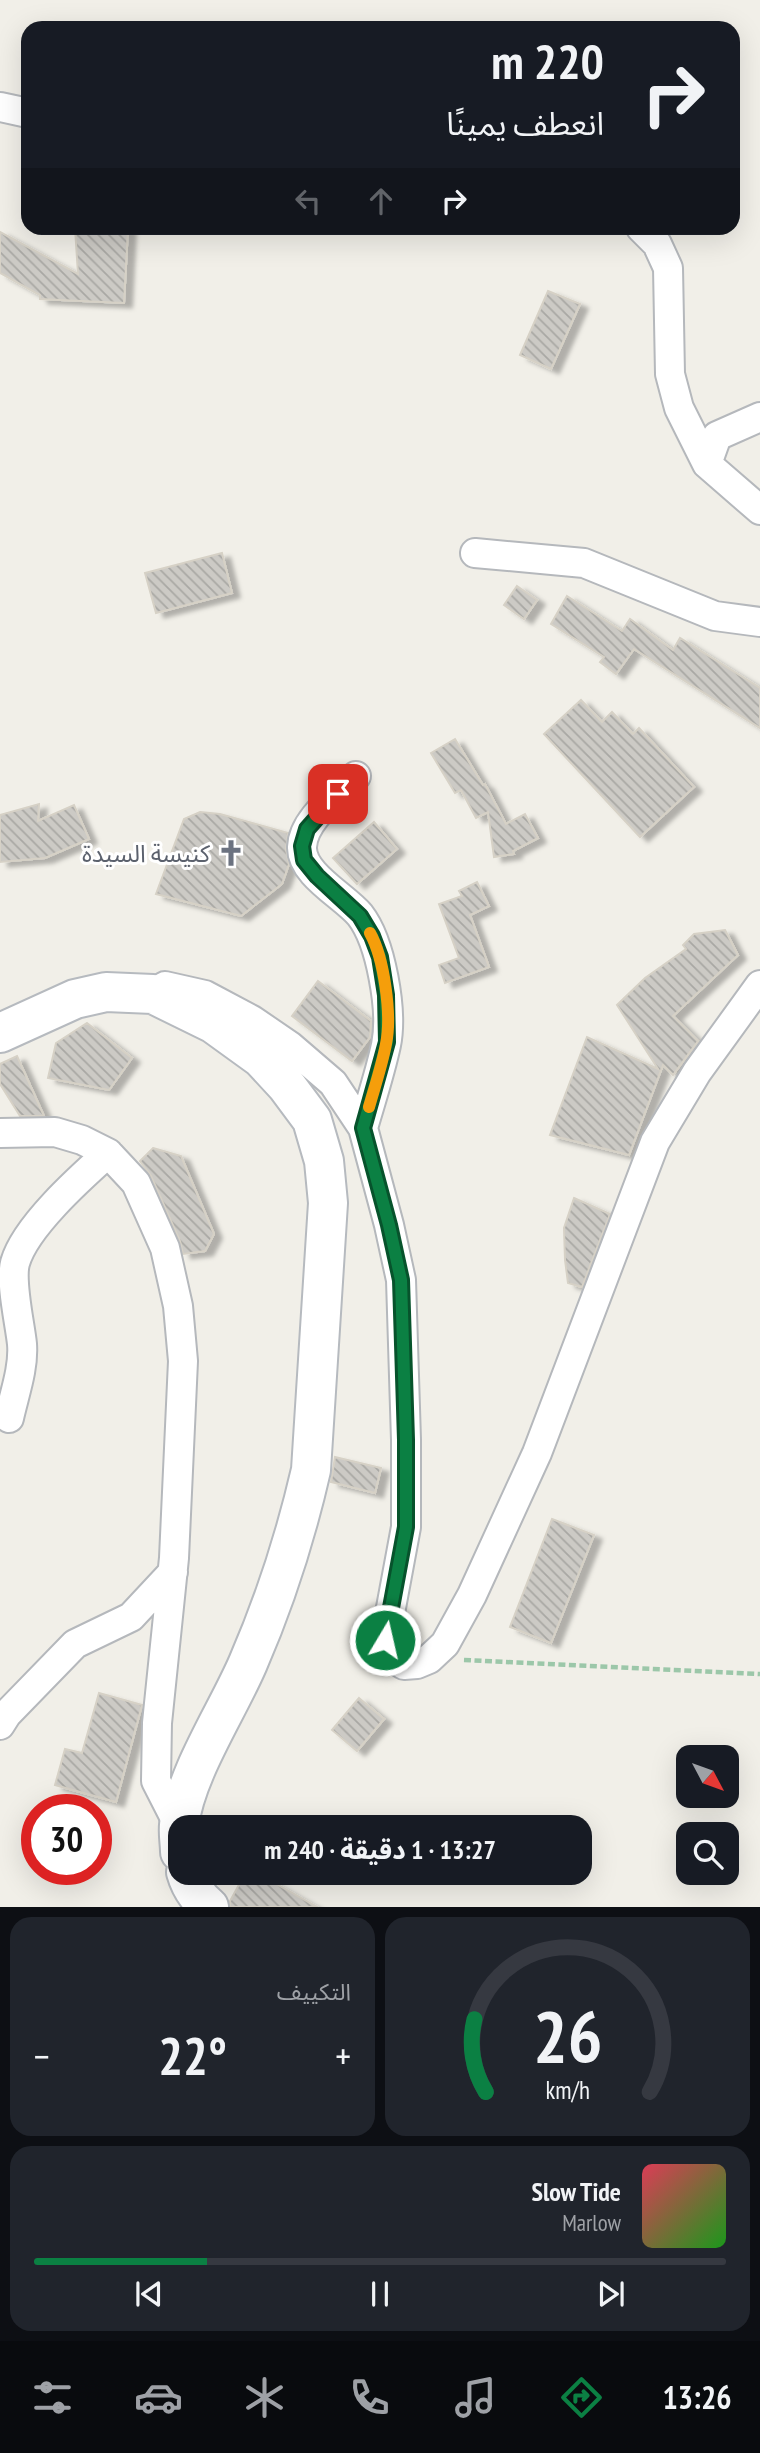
<!DOCTYPE html>
<html lang="ar">
<meta charset="utf-8">
<style>
:root{--surface:#171b24;--page:#20242c;--text:#f1f3f6;--muted:#9ea1a6;--line:#363941;--accent:#0b8043}
body{margin:0;font-family:"PT Sans Narrow","Noto Sans Arabic",sans-serif;background:var(--page);color:var(--text);direction:rtl;height:100vh;display:flex;flex-direction:column;font-size:26px;white-space:nowrap}
*{box-sizing:border-box;margin:0}
p{font-size:23px;color:var(--muted)}
.icon{flex:none;width:38px;height:38px;fill:none;stroke:currentColor;stroke-width:2;stroke-linecap:round;stroke-linejoin:round}
.map{position:relative;height:1907px;overflow:hidden;direction:ltr}
.drawer{display:flex;flex-direction:column;gap:10px;padding:10px;background:#0d0f14;flex:1}
.drawer>*{flex:none}
.top-card{position:absolute;left:21px;top:21px;width:719px;height:214px;border-radius:21px;box-shadow:0 7px 28px #0002;direction:rtl;background:#171b24;color:var(--text);overflow:hidden}
.needle{width:46px;rotate:131deg}
.buttons{position:absolute;left:676px;top:1745px;display:grid;gap:14px}
.buttons a{display:grid;place-items:center;width:63px;height:63px;border-radius:14px;background:var(--surface);box-shadow:0 7px 28px #0002;font-size:35px}
.speed{position:absolute;left:21px;top:1794px;display:flex;gap:14px;font-size:35px;font-weight:700;text-align:center}
.speed>*{display:grid;place-content:center;width:91px;height:91px;border-radius:50%;background:var(--surface);box-shadow:0 7px 28px #0002;line-height:1}
.speed .limit{border:10px solid #d22;background:#fff;color:#111}
.pin{position:absolute;display:grid;place-items:center;width:60px;height:60px;color:#fff;margin:-30px;border-radius:14px;box-shadow:0 4px 10px #0006}
.me{position:absolute;width:77px;margin:-38px;rotate:9deg;stroke-linejoin:round;filter:drop-shadow(0 0 5px #0008)}
.turn{display:flex;align-items:center;gap:24px;height:147px;padding:0 21px;font-size:32px}
.turn .icon{width:91px;height:91px;stroke-width:2.5}
.turn b{display:block;font-size:49px;line-height:60px}
.lanes{display:flex;align-items:center;height:66px;padding:0 21px;background:#0003;justify-content:center;gap:35px;direction:ltr}
.lanes .off{opacity:.35}
.big{font-size:52px;font-weight:700;line-height:1.1}
.drawer .card{flex:1;display:flex;flex-direction:column;justify-content:center;gap:10px;min-width:0;padding:0 24px;border-radius:21px;background:var(--page)}
.drawer .dial{align-items:center;gap:0}
.dial svg{height:182px;overflow:visible;fill:none;stroke:var(--line);stroke-width:7;stroke-linecap:round;text-anchor:middle}
.dial text{fill:var(--text);stroke:none}
.song{display:flex;align-items:center;gap:21px}
.cover{width:84px;height:84px;border-radius:10px;background:linear-gradient(135deg,hsl(350 70% 55%),hsl(120 70% 35%))}
.played{height:7px;border-radius:4px;background:linear-gradient(90deg,var(--accent) 25%,var(--line) 25%)}
.keys{display:flex;justify-content:space-around;direction:ltr}
.heat{display:flex;justify-content:space-between;align-items:center;font-size:38px;direction:ltr}
.drawer .tiles{flex:1;display:grid;gap:10px;grid-template-columns:1fr 1fr}
.card:last-child{grid-column:span 2}
.trip{position:absolute;left:168px;top:1815px;width:424px;height:70px;border-radius:21px;background:var(--surface);box-shadow:0 7px 28px #0002;font-weight:700;line-height:70px;text-align:center;direction:rtl}
.tabs{display:flex;height:112px;justify-content:space-around;align-items:center;background:#090b0e;color:var(--muted)}
.tabs .icon{width:49px;height:49px}
.tabs .active{color:var(--accent)}
.tabs b{font-size:32px;color:var(--text)}
.map>svg:first-child{display:block}
</style>
<div class="map">
<svg width="760" height="1907" viewBox="0 0 760 1907">
<defs>
<pattern id="building-back-hatch" width="6" height="6" patternUnits="userSpaceOnUse" patternTransform="scale(1.75)"><rect width="6" height="6" fill="#cccac5"/><path d="M-1 5l2 2M0 0l6 6M5-1l2 2" fill="none" stroke="#a9a8a4"/></pattern>
<filter id="shadow"><feDropShadow dx="8" dy="4.5" stdDeviation="2" flood-color="#0004"/></filter>
</defs>
<rect width="100%" height="100%" fill="#f1efe8"/>
<path fill="url(#building-back-hatch)" stroke="#d6d1c6" stroke-width="2" filter="url(#shadow)" d="M 75,228 L 128,228 L 124,303 L 40,299 L 40,295 L 0,273 L 0,232 L 78,274 Z
M 548,291 L 580,304 L 551,369 L 520,355 Z
M 222,553 L 232,593 L 156,613 L 145,573 Z
M 517,586 L 537,600 L 524,619 L 504,605 Z
M 567,596 L 622,631 L 630,619 L 673,650 L 680,638 L 760,688 L 760,728 L 634,649 L 616,674 L 600,662 L 604,657 L 551,624 Z
M 581,700 L 602,722 L 612,712 L 633,734 L 639,728 L 694,787 L 640,837 L 544,734 Z
M 455,739 L 483,785 L 485,784 L 506,824 L 525,814 L 538,838 L 513,851 L 514,854 L 494,857 L 488,812 L 476,818 L 461,790 L 455,793 L 431,753 Z
M 39,804 L 38,821 L 74,805 L 89,839 L 45,858 L 0,862 L 0,815 Z
M 200,812 L 220,814 L 288,833 L 286,849 L 289,864 L 282,884 L 241,916 L 156,894 L 184,819 Z
M 374,822 L 397,849 L 357,884 L 333,858 Z
M 477,882 L 489,906 L 470,915 L 489,967 L 445,983 L 439,965 L 459,958 L 439,904 L 462,896 L 459,891 Z
M 725,930 L 738,955 L 673,1016 L 698,1041 L 673,1075 L 663,1065 L 629,1155 L 550,1135 L 587,1037 L 658,1069 L 617,1005 L 645,978 L 686,949 L 683,945 L 694,934 Z
M 318,981 L 371,1021 L 370,1037 L 352,1061 L 292,1016 Z
M 87,1023 L 132,1058 L 109,1090 L 48,1078 L 56,1043 Z
M 17,1056 L 44,1116 L 20,1116 L 0,1084 L 0,1064 Z
M 153,1148 L 181,1156 L 214,1234 L 205,1251 L 183,1254 L 180,1241 L 151,1176 L 140,1161 Z
M 574,1198 L 610,1214 L 582,1287 L 568,1283 L 565,1260 L 564,1228 Z
M 335,1457 L 381,1468 L 375,1493 L 331,1482 Z
M 552,1519 L 594,1535 L 551,1643 L 510,1627 Z
M 99,1693 L 142,1705 L 116,1802 L 55,1785 L 65,1749 L 82,1753 Z
M 359,1698 L 384,1719 L 357,1751 L 332,1730 Z
M 246,1872 L 255,1872 L 317,1907 L 230,1907 L 230,1901 Z"/>
<g fill="none" stroke-linecap="round" stroke-linejoin="round">
<defs>
<path id="minor" d="M 0,107 L 28,113
M 641,228 L 657,244 L 668,268 L 670,374 L 679,408 L 707,464 L 760,510
M 707,464 L 717,436 L 760,417
M 475,553 L 584,563 L 715,616 L 760,622
M 356,776 C 338,795 303,819 302,847 C 301,874 344,896 360,915 C 381,942 393,1011 386,1045 C 380,1073 371,1100 363,1128
M 157,991 L 165,986 L 205,995 L 252,1020 L 290,1046 L 333,1083 L 363,1128 L 389,1225 L 401,1280 L 406,1440 L 406,1527 L 385,1640 L 392,1657 L 404,1665 L 417,1664 L 429,1659 L 445,1644 L 472,1595 L 537,1453 L 655,1142 L 697,1072 L 760,985
M 0,1133 L 55,1132 L 82,1140 L 108,1153 C 80,1178 25,1227 15,1263 C 10,1282 20,1324 22,1344 C 24,1368 14,1395 9,1418
M 108,1153 L 136,1183 L 165,1248 L 178,1306 L 183,1361 L 174,1558 L 157,1723 L 156,1781 L 179,1826
M 0,1725 L 7,1714 L 75,1644 L 131,1617 L 173,1572"/>
<path id="secondary" d="M 0,1033 L 75,999 L 106,992 L 153,994 L 214,1024 L 261,1058 L 286,1085 L 312,1120 L 324,1161 L 328,1203 L 311,1470 C 296,1535 275,1601 248,1663 C 227,1712 186,1772 179,1825 C 178,1834 180,1843 180,1852
M 186,1872 C 190,1886 198,1898 209,1907"/>
</defs>
<use href="#minor" stroke="#b5b8bc" stroke-width="32"/>
<use href="#secondary" stroke="#b6babf" stroke-width="42"/>
<path stroke="#9cc7a9" stroke-width="4.5" stroke-dasharray="7 3.5" stroke-linecap="butt" d="M 464,1660 L 760,1674"/>
<use href="#minor" stroke="#fff" stroke-width="28"/>
<use href="#secondary" stroke="#fff" stroke-width="38"/>
</g>
<g fill="none" stroke-linecap="round" stroke-linejoin="round">
<defs>
<path id="route" d="M 338,794 L 307,829 L 302,846 L 304,860 L 317,876 L 360,916 L 372,936 L 380,957 L 386,995 L 387,1042 L 363,1128 L 389,1225 L 401,1280 L 406,1440 L 406,1527 L 385,1640"/>
</defs>
<use href="#route" stroke="#07532c" stroke-width="18"/>
<use href="#route" stroke="#0b8043" stroke-width="12"/>
<path stroke="#f59e0b" stroke-width="12" d="M 369,1107 C 375,1086 382,1065 386,1044 C 392,1015 384,958 370,933"/>
</g>
<defs>
<symbol id="church-bare" viewBox="-9 -9 18 18"><path d="M-1.2-6h2.4v3.5h3.3v2.4h-3.3V6h-2.4V-.1h-3.3v-2.4h3.3Z" fill="#6b7280" stroke="#fff" stroke-width="2.5" paint-order="stroke"/></symbol>
</defs>
<g fill-rule="evenodd">
<use href="#church-bare" x="212" y="834" width="38" height="38"/>
</g>
<g text-anchor="middle" dominant-baseline="central" stroke-width="6" stroke-linejoin="round" paint-order="stroke">
<g font-size="24" fill="#5b616d" stroke="#fff" text-anchor="end">
<text x="210" y="853">كنيسة السيدة</text>
</g>
</g>
</svg>
<div class="buttons">
<a><svg class="needle" viewBox="-14 -14 28 28"><path d="M0-13l5 13h-10z" fill="#e53935"/><path d="M0 13l5-13h-10z" fill="#9ea1a6"/></svg></a>
<a><svg class="icon" aria-label="search" viewBox="0 0 24 24"><circle cx="10" cy="10" r="6"/><path d="M15 15l6 6"/></svg></a>
</div>
<div class="speed"><div class="limit">30</div></div>
<div class="pin" style="left:338px;top:794px;background:#d93025"><svg class="icon" aria-label="arrive" viewBox="0 0 24 24"><path d="M6 21V4h12l-3 4 3 4H6"/></svg></div>
<svg class="me" style="left:385px;top:1640px" viewBox="-20 -20 40 40"><circle r="17" fill="#0b8043" stroke="#fff" stroke-width="3"/><path d="M0-11L8 9 0 5-8 9z" fill="#fff"/></svg>
<div class="trip">13:27 · 1 دقيقة · 240 m</div>
<div class="top-card">
<div class="turn"><svg class="icon" aria-label="right" viewBox="0 0 24 24"><path d="M7 20v-9h11M14 6l5 5-5 5"/></svg><div><b>220 m</b>انعطف يمينًا</div></div>
<div class="lanes"><svg class="icon off" aria-label="left" viewBox="0 0 24 24"><path d="M17 20v-9H6M10 6l-5 5 5 5"/></svg><svg class="icon off" aria-label="ahead" viewBox="0 0 24 24"><path d="M12 20V5M6 11l6-6 6 6"/></svg><svg class="icon" aria-label="right" viewBox="0 0 24 24"><path d="M7 20v-9h11M14 6l5 5-5 5"/></svg></div>
</div>
</div>
<section class="drawer">
<div class="tiles">
<div class="card dial"><svg viewBox="0 0 100 80">
<path d="M14 69A42 42 0 1 1 86 69"/>
<path d="M14 69A42 42 0 0 1 9 37" stroke="#0b8043"/>
<text x="50" y="56" font-size="32" font-weight="700">26</text>
<text x="50" y="72" font-size="11">km/h</text>
</svg></div>
<div class="card"><p>التكييف</p>
<div class="heat"><a>−</a><b class="big">22°</b><a>+</a></div>
</div>
<div class="card">
<div class="song"><i class="cover"></i><div><b>Slow Tide</b><p>Marlow</p></div></div>
<div class="played"></div>
<div class="keys"><svg class="icon" aria-label="previous" viewBox="0 0 24 24"><path d="M18 5L8 12l10 7zM5 5v14"/></svg><svg class="icon" aria-label="pause" viewBox="0 0 24 24"><path d="M8 5v14M16 5v14"/></svg><svg class="icon" aria-label="next" viewBox="0 0 24 24"><path d="M6 5l10 7-10 7zM19 5v14"/></svg></div>
</div>
</div>
</section>
<nav class="tabs">
<b>13:26</b>
<svg class="icon active" aria-label="directions" viewBox="0 0 24 24"><path d="M12 3l9 9-9 9-9-9zM9 14v-3h6M13 9l2 2-2 2"/></svg>
<svg class="icon" aria-label="music" viewBox="0 0 24 24"><path d="M9 18V5l10-2v13"/><circle cx="6" cy="18" r="3"/><circle cx="16" cy="16" r="3"/></svg>
<svg class="icon" aria-label="phone" viewBox="0 0 24 24"><path d="M5 4h4l2 5-3 2q2 4 5 5l2-3 5 2v4C11 20 4 13 5 4z"/></svg>
<svg class="icon" aria-label="climate" viewBox="0 0 24 24"><path d="M12 3v18M4 7l16 10M4 17L20 7"/></svg>
<svg class="icon" aria-label="car" viewBox="0 0 24 24"><path d="M5 17H2v-5l4-1 3-4h7l3 4 3 1v5h-3M9 17h6M6 11h13"/><circle cx="7" cy="17" r="2"/><circle cx="17" cy="17" r="2"/></svg>
<svg class="icon" aria-label="filters" viewBox="0 0 24 24"><path d="M4 7h16M4 17h16"/><circle cx="9" cy="7" r="2"/><circle cx="15" cy="17" r="2"/></svg>
</nav>
